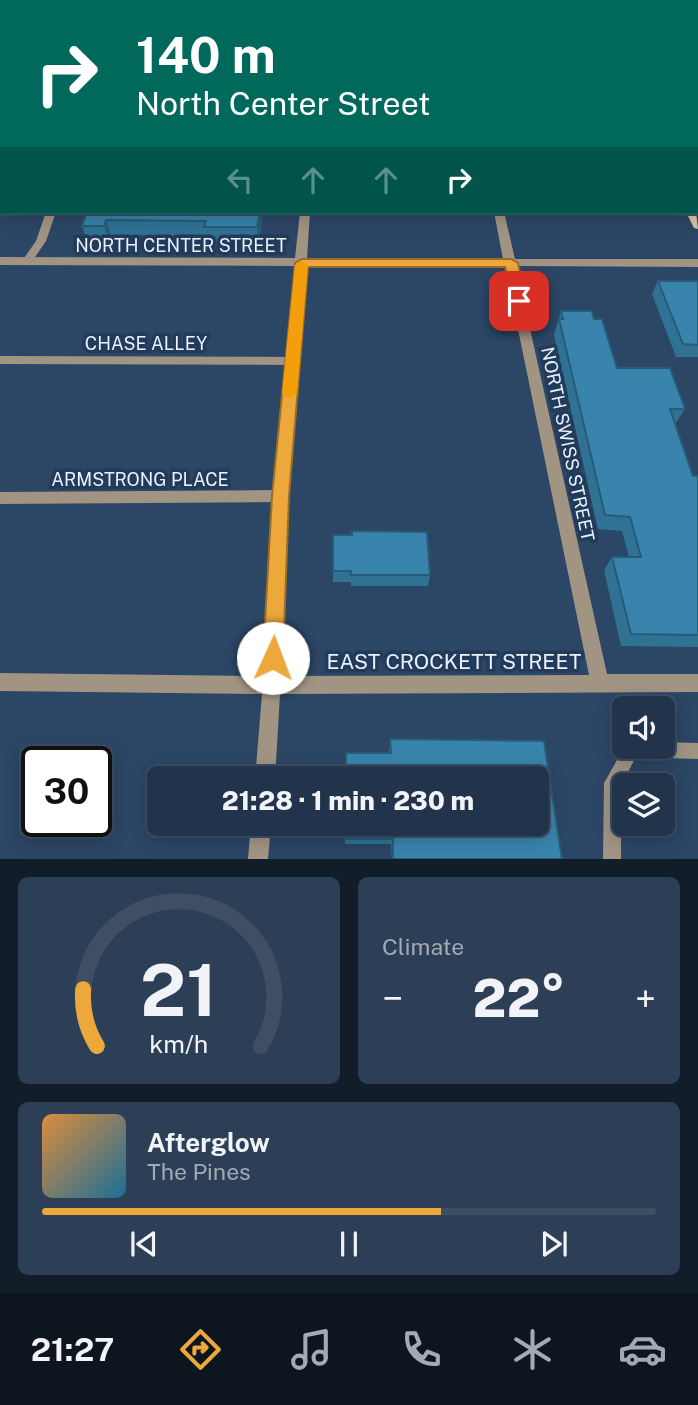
<!DOCTYPE html>
<meta charset="utf-8">
<style>
:root{--surface:#21344c;--page:#2d3f56;--text:#f1f3f6;--muted:#a2aab5;--line:#3e4f64;--accent:#eda83b}
body{margin:0;font-family:"Public Sans",sans-serif;background:var(--page);color:var(--text);height:100vh;display:flex;flex-direction:column;font-size:26px;white-space:nowrap}
*{box-sizing:border-box;margin:0}
p{font-size:23px;color:var(--muted)}
.icon{flex:none;width:38px;height:38px;fill:none;stroke:currentColor;stroke-width:2;stroke-linecap:round;stroke-linejoin:round}
.map{position:relative;height:859px;overflow:hidden}
.side{display:flex;flex-direction:column;gap:18px;padding:18px;background:#121d2a;flex:1}
.side>*{flex:none}
.banner{position:absolute;left:0px;top:0px;width:698px;height:214px;box-shadow:0 4px 18px #0003,0 0 0 2px var(--line);background:#00695c;color:#fff;overflow:hidden}
.fabs{position:absolute;left:612px;top:696px;display:grid;gap:14px}
.fabs a{display:grid;place-items:center;width:63px;height:63px;border-radius:10px;background:var(--surface);box-shadow:0 4px 18px #0003,0 0 0 2px var(--line);font-size:35px}
.speed{position:absolute;left:21px;top:746px;display:flex;gap:14px;font-size:35px;font-weight:700;text-align:center}
.speed>*{display:grid;place-content:center;width:91px;height:91px;border-radius:50%;background:var(--surface);box-shadow:0 4px 18px #0003,0 0 0 2px var(--line);line-height:1}
.speed .limit{border:4px solid #111;border-radius:10px;background:#fff;color:#111}
.pin{position:absolute;display:grid;place-items:center;width:60px;height:60px;color:#fff;margin:-30px;border-radius:14px;box-shadow:0 4px 10px #0006}
.me{position:absolute;width:77px;margin:-38px;rotate:2deg;stroke-linejoin:round;filter:drop-shadow(0 0 5px #0008)}
.turn{display:flex;align-items:center;gap:24px;height:147px;padding:0 21px;font-size:32px}
.turn .icon{width:91px;height:91px;stroke-width:2.5}
.turn b{display:block;font-size:49px;line-height:60px}
.lanes{display:flex;align-items:center;height:66px;padding:0 21px;background:#0003;justify-content:center;gap:35px;direction:ltr}
.lanes .off{opacity:.35}
.big{font-size:52px;font-weight:800;line-height:1.1}
.side .widget{flex:1;display:flex;flex-direction:column;justify-content:center;gap:10px;min-width:0;padding:0 24px;border-radius:10px;background:var(--page)}
.side .dial{align-items:center;gap:0}
.dial svg{height:182px;overflow:visible;fill:none;stroke:var(--line);stroke-width:7;stroke-linecap:round;text-anchor:middle}
.dial text{fill:var(--text);stroke:none}
.song{display:flex;align-items:center;gap:21px}
.cover{width:84px;height:84px;border-radius:10px;background:linear-gradient(135deg,hsl(30 70% 55%),hsl(200 70% 35%))}
.played{height:7px;border-radius:4px;background:linear-gradient(90deg,var(--accent) 65%,var(--line) 65%)}
.keys{display:flex;justify-content:space-around;direction:ltr}
.heat{display:flex;justify-content:space-between;align-items:center;font-size:38px;direction:ltr}
.side .tiles{flex:1;display:grid;gap:18px;grid-template-columns:1fr 1fr}
.widget:last-child{grid-column:span 2}
.trip{position:absolute;left:147px;top:766px;width:402px;height:70px;border-radius:10px;background:var(--surface);box-shadow:0 4px 18px #0003,0 0 0 2px var(--line);font-weight:800;line-height:70px;text-align:center}
.menu{display:flex;height:112px;justify-content:space-around;align-items:center;background:#0d151e;color:var(--muted)}
.menu .icon{width:49px;height:49px}
.menu .on{color:var(--accent)}
.menu b{font-size:32px;color:var(--text)}
.map>svg:first-child{display:block}
</style>
<div class="map">
<svg width="698" height="859" viewBox="0 0 698 859">
<rect width="100%" height="100%" fill="#2c4666"/>
<g fill="none" stroke-linecap="round" stroke-linejoin="round">
<path fill="#a19483" fill-rule="evenodd" d="M 0,123 L 2,123 L 2,127 L 0,127 Z
M 0,133 L 2,133 L 2,140 L 0,140 Z
M 0,173 L 2,173 L 2,179 L 0,179 Z
M 0,189 L 2,189 L 2,195 L 0,195 Z
M 46,212 L 56,212 L 46,241 L 31,263 L 23,263 L 22,261 L 36,241 Z
M 0,356 L 293,357 L 299,361 L 293,365 L 0,364 Z
M 280,490 L 285,492 L 287,496 L 285,500 L 280,502 L 0,504 L 0,492 Z
M 663,742 L 698,743 L 698,759 L 636,757 L 621,785 L 621,859 L 603,859 L 604,783 L 625,746 L 625,747 L 663,747 Z"/>
<path fill="#a19483" fill-rule="evenodd" d="M 315,0 L 323,0 L 314,2 Z
M 0,62 L 2,62 L 2,68 L 0,68 Z
M 300,212 L 310,212 L 307,258 L 503,259 L 494,212 L 504,212 L 515,259 L 698,259 L 698,267 L 516,266 L 607,674 L 698,674 L 698,692 L 280,694 L 275,779 L 255,779 L 262,694 L 0,691 L 0,673 L 263,676 L 272,496 L 295,266 L 0,265 L 0,257 L 295,258 ZM 306,266 L 505,266 L 589,675 L 281,676 L 288,496 Z
M 251,824 L 271,824 L 268,859 L 248,859 Z"/>
<path fill="#d4c0a6" fill-rule="evenodd" d="M 584,0 L 592,0 L 592,2 L 584,2 Z
M 0,72 L 2,72 L 0,79 Z
M 686,212 L 696,212 L 698,229 L 694,228 Z"/>
<path fill="#fce2c0" fill-rule="evenodd" d="M 41,0 L 65,0 L 66,2 L 43,2 Z
M 696,70 L 698,70 L 698,77 L 696,77 Z"/>
</g>
<path fill="#307294" d="M 343,0 L 368,0 L 368,2 L 343,2 Z
M 630,0 L 698,0 L 698,42 L 696,42 L 696,2 L 631,2 Z
M 87,212 L 263,212 L 259,242 L 207,242 L 206,236 L 111,235 L 109,241 L 87,241 L 82,226 Z
M 658,281 L 698,281 L 698,357 L 676,357 L 652,294 Z
M 561,311 L 594,319 L 617,368 L 685,409 L 675,424 L 693,476 L 698,476 L 698,647 L 621,646 L 604,570 L 612,557 L 629,557 L 622,531 L 598,529 L 554,335 Z
M 333,535 L 430,575 L 428,586 L 351,586 L 351,582 L 333,582 Z
M 390,739 L 562,859 L 392,859 L 391,844 L 345,844 L 345,824 L 389,753 Z"/>
<path fill="#275c78" d="M 260,212 L 263,212 L 259,242 L 257,227 Z
M 106,220 L 111,235 L 109,241 L 104,226 Z"/>
<path fill="#3884ac" stroke="#275c78" stroke-width="2" d="M 513,0 L 578,0 L 578,2 L 472,2 L 471,1 L 513,2 Z
M 642,0 L 698,0 L 698,27 L 696,27 L 696,2 L 643,2 Z
M 87,212 L 260,212 L 257,227 L 204,227 L 206,221 L 106,220 L 104,226 L 82,226 Z
M 658,281 L 698,281 L 698,345 L 683,344 Z
M 561,311 L 592,311 L 594,319 L 602,319 L 617,368 L 670,368 L 685,409 L 670,409 L 693,476 L 698,476 L 698,635 L 631,634 L 612,557 L 641,557 L 630,517 L 605,515 L 559,319 L 563,319 Z
M 352,531 L 427,532 L 430,575 L 351,575 L 351,571 L 333,571 L 333,535 L 352,535 Z
M 390,739 L 544,741 L 562,859 L 393,859 L 393,839 L 345,839 L 345,824 L 537,824 L 537,779 L 346,779 L 346,753 L 391,753 Z"/>
<path fill="#eda83b" stroke="#9a6d26" stroke-width="2" d="M 302,259 L 511,259 L 518,263 L 526,301 L 519,305 L 514,304 L 505,267 L 308,267 L 289,496 L 283,658 L 280,665 L 273,668 L 266,665 L 263,658 L 272,496 L 295,263 Z"/>
<path fill="#f59e0b" d="M 301,261 L 308,265 L 297,394 L 290,399 L 282,394 L 295,265 Z"/>
<g text-anchor="middle" dominant-baseline="central" stroke-width="7" stroke-linejoin="round" paint-order="stroke">
<g font-size="18" fill="#e9f2fe" stroke="#223b5a">
<text x="181" y="245">NORTH CENTER STREET</text>
<text x="146" y="343">CHASE ALLEY</text>
<text transform="translate(568 444) rotate(78)">NORTH SWISS STREET</text>
<text x="140" y="479">ARMSTRONG PLACE</text>
</g>
<g font-size="21" fill="#e9f2fe" stroke="#223b5a">
<text x="454" y="661">EAST CROCKETT STREET</text>
</g>
</g>
</svg>
<div class="fabs">
<a><svg class="icon" aria-label="sound" viewBox="0 0 24 24"><path d="M4 9h4l5-4v14l-5-4H4zM17 9q2 3 0 6"/></svg></a>
<a><svg class="icon" aria-label="layers" viewBox="0 0 24 24"><path d="M12 4l9 5-9 5-9-5zM3 14l9 5 9-5"/></svg></a>
</div>
<div class="speed"><div class="limit">30</div></div>
<div class="pin" style="left:519px;top:301px;background:#d93025"><svg class="icon" aria-label="arrive" viewBox="0 0 24 24"><path d="M6 21V4h12l-3 4 3 4H6"/></svg></div>
<svg class="me" style="left:273px;top:658px" viewBox="-20 -20 40 40"><circle r="19" fill="#fff"/><path d="M0-13L10 11 0 6-10 11z" fill="#eda83b"/></svg>
<div class="trip">21:28 · 1 min · 230 m</div>
<div class="banner">
<div class="turn"><svg class="icon" aria-label="right" viewBox="0 0 24 24"><path d="M7 20v-9h11M14 6l5 5-5 5"/></svg><div><b>140 m</b>North Center Street</div></div>
<div class="lanes"><svg class="icon off" aria-label="left" viewBox="0 0 24 24"><path d="M17 20v-9H6M10 6l-5 5 5 5"/></svg><svg class="icon off" aria-label="ahead" viewBox="0 0 24 24"><path d="M12 20V5M6 11l6-6 6 6"/></svg><svg class="icon off" aria-label="ahead" viewBox="0 0 24 24"><path d="M12 20V5M6 11l6-6 6 6"/></svg><svg class="icon" aria-label="right" viewBox="0 0 24 24"><path d="M7 20v-9h11M14 6l5 5-5 5"/></svg></div>
</div>
</div>
<section class="side">
<div class="tiles">
<div class="widget dial"><svg viewBox="0 0 100 80">
<path d="M14 69A42 42 0 1 1 86 69"/>
<path d="M14 69A42 42 0 0 1 8 44" stroke="#eda83b"/>
<text x="50" y="56" font-size="32" font-weight="700">21</text>
<text x="50" y="72" font-size="11">km/h</text>
</svg></div>
<div class="widget"><p>Climate</p>
<div class="heat"><a>−</a><b class="big">22°</b><a>+</a></div>
</div>
<div class="widget">
<div class="song"><i class="cover"></i><div><b>Afterglow</b><p>The Pines</p></div></div>
<div class="played"></div>
<div class="keys"><svg class="icon" aria-label="previous" viewBox="0 0 24 24"><path d="M18 5L8 12l10 7zM5 5v14"/></svg><svg class="icon" aria-label="pause" viewBox="0 0 24 24"><path d="M8 5v14M16 5v14"/></svg><svg class="icon" aria-label="next" viewBox="0 0 24 24"><path d="M6 5l10 7-10 7zM19 5v14"/></svg></div>
</div>
</div>
</section>
<nav class="menu">
<b>21:27</b>
<svg class="icon on" aria-label="directions" viewBox="0 0 24 24"><path d="M12 3l9 9-9 9-9-9zM9 14v-3h6M13 9l2 2-2 2"/></svg>
<svg class="icon" aria-label="music" viewBox="0 0 24 24"><path d="M9 18V5l10-2v13"/><circle cx="6" cy="18" r="3"/><circle cx="16" cy="16" r="3"/></svg>
<svg class="icon" aria-label="phone" viewBox="0 0 24 24"><path d="M5 4h4l2 5-3 2q2 4 5 5l2-3 5 2v4C11 20 4 13 5 4z"/></svg>
<svg class="icon" aria-label="climate" viewBox="0 0 24 24"><path d="M12 3v18M4 7l16 10M4 17L20 7"/></svg>
<svg class="icon" aria-label="car" viewBox="0 0 24 24"><path d="M5 17H2v-5l4-1 3-4h7l3 4 3 1v5h-3M9 17h6M6 11h13"/><circle cx="7" cy="17" r="2"/><circle cx="17" cy="17" r="2"/></svg>
</nav>
